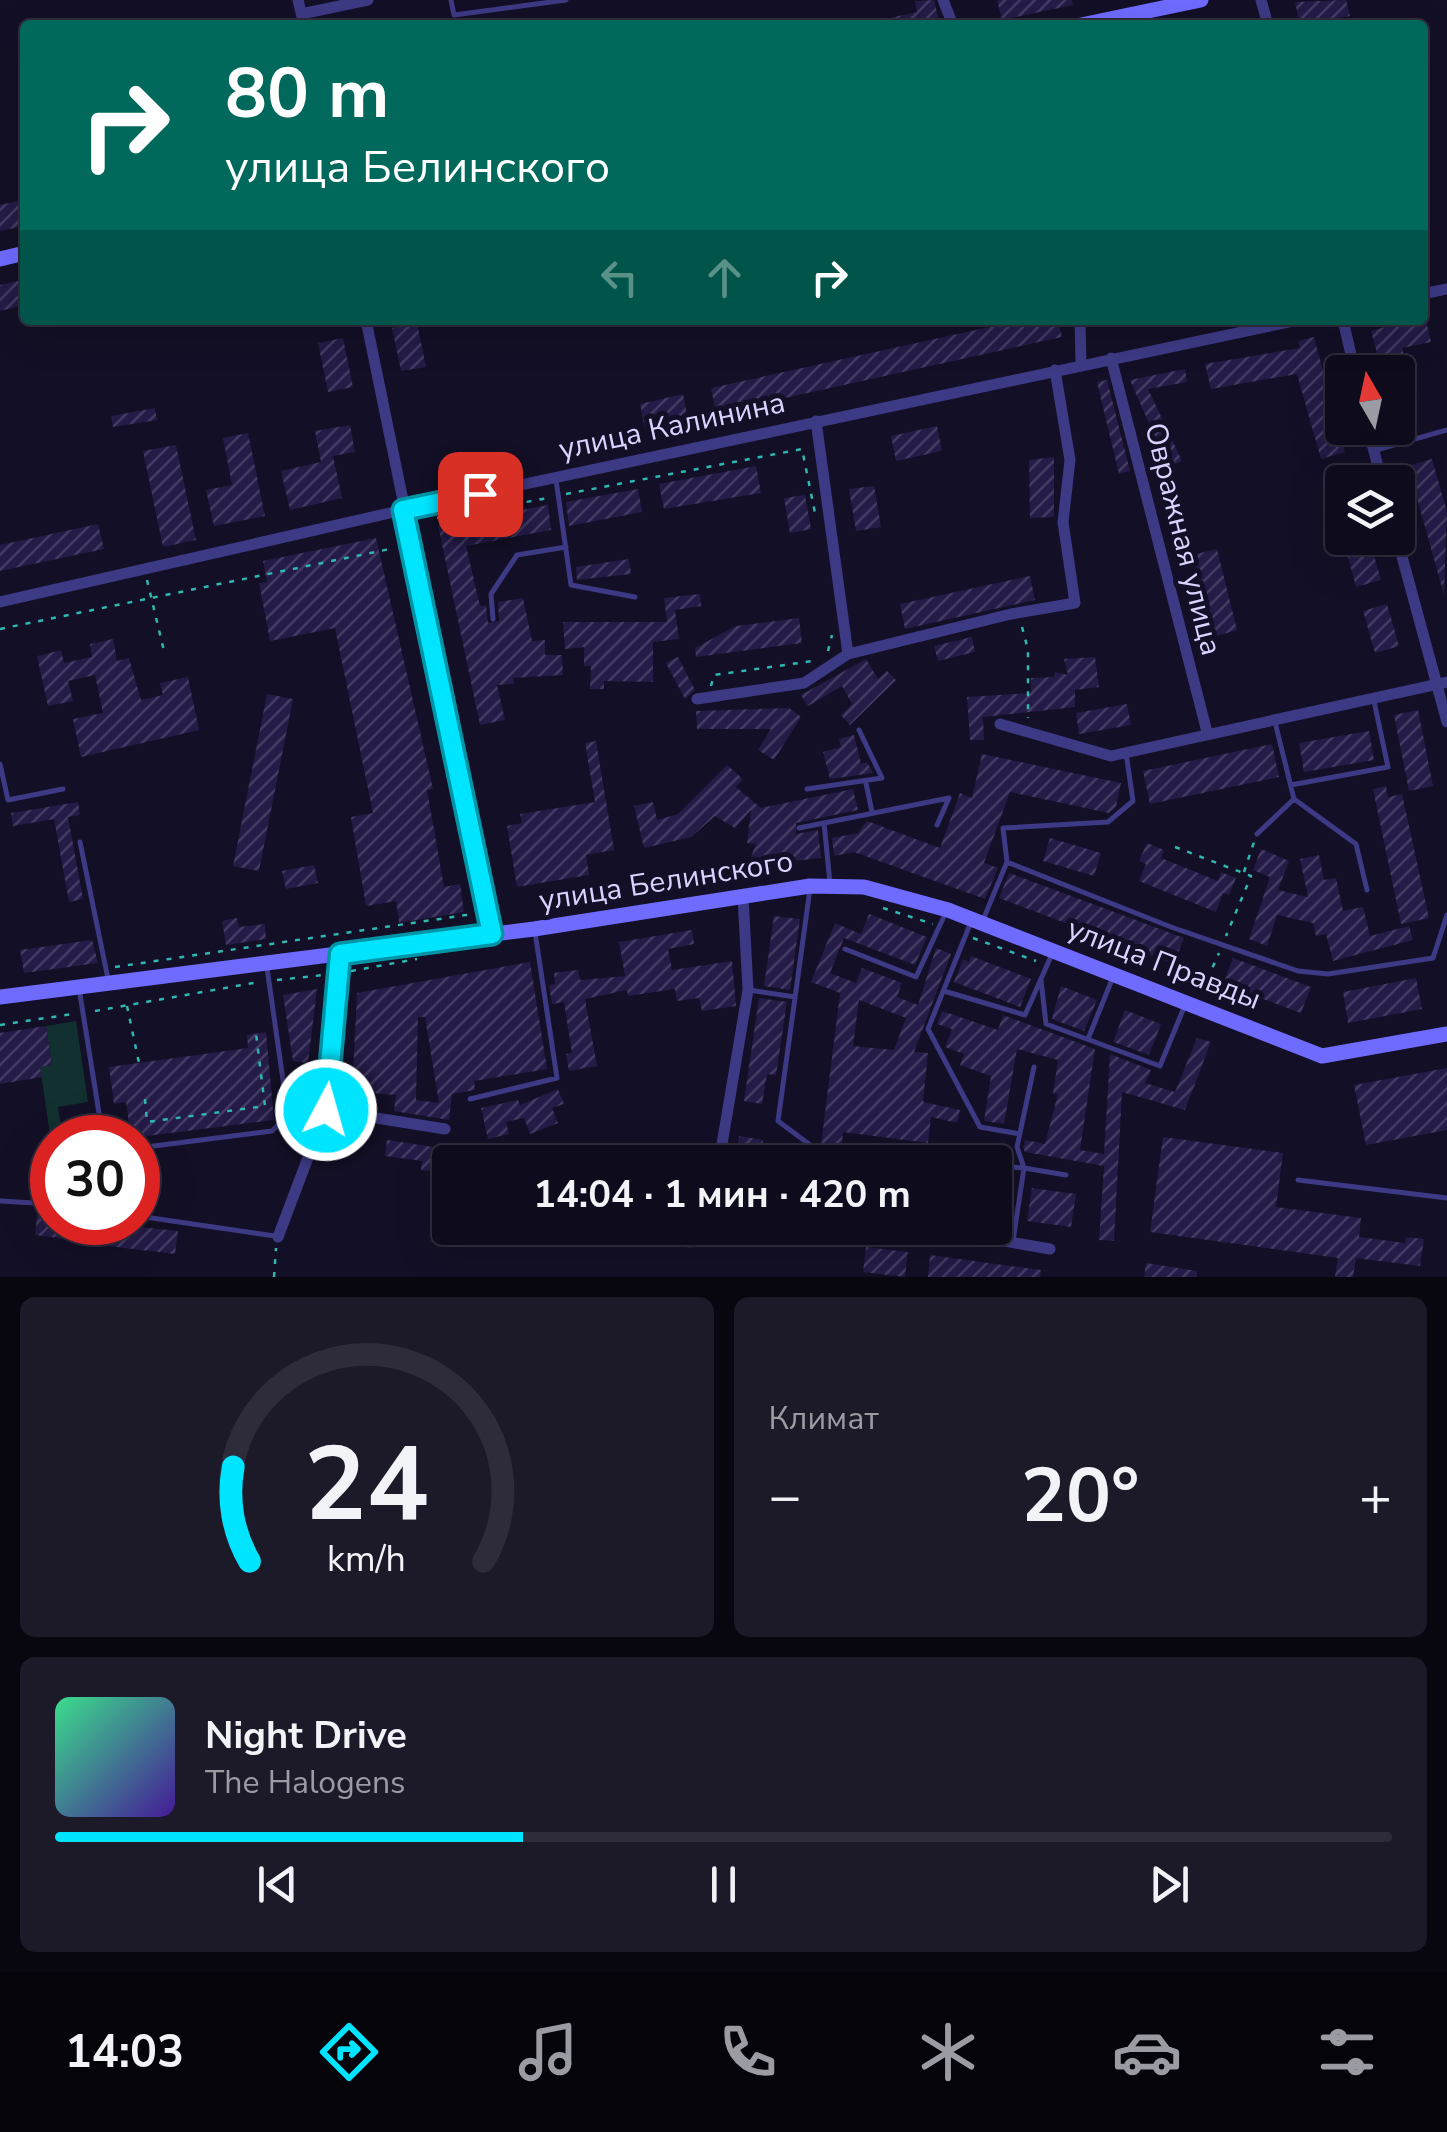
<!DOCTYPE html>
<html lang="ru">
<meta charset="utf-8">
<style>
:root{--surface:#0e0b1c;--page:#1c1929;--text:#f1f3f6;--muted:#9b9ba3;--line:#2e2b3b;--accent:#00e5ff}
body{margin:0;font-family:"Nunito Sans",sans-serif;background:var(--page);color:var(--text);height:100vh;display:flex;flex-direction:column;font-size:38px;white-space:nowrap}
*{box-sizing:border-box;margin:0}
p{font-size:32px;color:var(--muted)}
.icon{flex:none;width:55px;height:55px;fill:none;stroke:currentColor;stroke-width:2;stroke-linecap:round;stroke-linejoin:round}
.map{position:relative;height:1277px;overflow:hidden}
.drawer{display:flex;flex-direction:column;gap:20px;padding:20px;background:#08060f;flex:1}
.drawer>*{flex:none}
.banner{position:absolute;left:20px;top:20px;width:1408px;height:305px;border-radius:10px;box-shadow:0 10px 40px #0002,0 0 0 2px var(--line);background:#00695c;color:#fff;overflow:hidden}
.needle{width:65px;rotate:351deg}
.buttons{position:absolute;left:1325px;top:355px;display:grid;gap:20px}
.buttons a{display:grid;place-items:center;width:90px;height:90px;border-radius:10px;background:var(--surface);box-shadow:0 10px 40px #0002,0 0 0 2px var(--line);font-size:50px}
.speed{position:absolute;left:30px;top:1115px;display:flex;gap:20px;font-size:50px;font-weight:700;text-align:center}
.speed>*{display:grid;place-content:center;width:130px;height:130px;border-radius:50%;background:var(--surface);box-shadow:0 10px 40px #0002,0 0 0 2px var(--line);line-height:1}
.speed .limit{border:15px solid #d22;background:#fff;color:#111}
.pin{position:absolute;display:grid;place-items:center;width:85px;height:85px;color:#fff;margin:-42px;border-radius:20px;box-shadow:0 5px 15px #0006}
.me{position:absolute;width:110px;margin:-55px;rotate:6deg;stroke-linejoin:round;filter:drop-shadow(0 0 8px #0008)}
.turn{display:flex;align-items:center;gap:35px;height:210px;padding:0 40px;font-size:45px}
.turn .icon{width:130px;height:130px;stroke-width:2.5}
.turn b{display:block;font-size:70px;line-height:85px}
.lanes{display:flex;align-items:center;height:95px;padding:0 40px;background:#0003;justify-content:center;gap:50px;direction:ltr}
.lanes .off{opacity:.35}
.big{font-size:75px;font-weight:700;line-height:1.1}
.drawer .card{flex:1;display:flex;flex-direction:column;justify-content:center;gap:15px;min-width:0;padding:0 35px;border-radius:15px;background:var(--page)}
.drawer .dial{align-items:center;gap:0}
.dial svg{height:260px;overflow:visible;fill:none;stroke:var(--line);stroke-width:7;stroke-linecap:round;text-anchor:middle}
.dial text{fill:var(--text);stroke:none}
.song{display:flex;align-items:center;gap:30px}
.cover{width:120px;height:120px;border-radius:15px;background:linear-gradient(135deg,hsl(150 70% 55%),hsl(260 70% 35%))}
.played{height:10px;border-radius:5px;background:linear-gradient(90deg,var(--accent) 35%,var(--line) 35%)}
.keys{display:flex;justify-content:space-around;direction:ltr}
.heat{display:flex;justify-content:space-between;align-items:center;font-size:55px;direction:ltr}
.drawer .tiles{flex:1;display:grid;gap:20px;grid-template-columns:1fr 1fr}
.card:last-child{grid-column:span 2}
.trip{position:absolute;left:432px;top:1145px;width:580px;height:100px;border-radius:10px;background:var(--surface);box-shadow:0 10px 40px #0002,0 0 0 2px var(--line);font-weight:700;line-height:100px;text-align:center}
.tabs{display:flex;height:160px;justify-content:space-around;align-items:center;background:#06040b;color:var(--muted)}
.tabs .icon{width:70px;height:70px}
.tabs .on{color:var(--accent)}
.tabs b{font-size:45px;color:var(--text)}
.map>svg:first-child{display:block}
</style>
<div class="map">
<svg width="1447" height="1277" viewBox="0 0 1447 1277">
<defs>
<pattern id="building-hatch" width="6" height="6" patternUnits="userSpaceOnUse" patternTransform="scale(2.5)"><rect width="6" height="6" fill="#241b47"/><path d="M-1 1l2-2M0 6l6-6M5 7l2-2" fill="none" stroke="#433b63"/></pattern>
</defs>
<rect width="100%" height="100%" fill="#130f26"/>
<path fill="#12302f" d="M 76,1021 L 88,1102 L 58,1107 L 63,1137 L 52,1138 L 52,1148 L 40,1067 L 52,1065 L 46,1026 Z"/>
<path fill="url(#building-hatch)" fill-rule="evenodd" d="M 934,0 L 940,25 L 881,25 L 880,20 L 917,12 L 915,1 Z
M 997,0 L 1072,0 L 1073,5 L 1002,20 Z
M 1346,0 L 1350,16 L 1300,25 L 1295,2 Z
M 18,201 L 24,226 L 0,231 L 0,205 Z
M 25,279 L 25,305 L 0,311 L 0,285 Z
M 1022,320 L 1058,320 L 1062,337 L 716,413 L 711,388 Z
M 1410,320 L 1426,320 L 1431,342 L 1402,348 L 1408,372 L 1382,372 L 1371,331 Z
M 417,323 L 426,367 L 401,371 L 392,328 Z
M 1314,337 L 1345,452 L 1321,459 L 1297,374 L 1211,389 L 1205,364 L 1300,348 L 1298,341 Z
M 343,338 L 353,387 L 328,392 L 318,343 Z
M 1185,369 L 1187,382 L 1148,389 L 1182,461 L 1168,467 L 1130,380 Z
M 1107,380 L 1130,471 L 1119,474 L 1097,382 Z
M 683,394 L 688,419 L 645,429 L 640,404 Z
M 155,408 L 157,420 L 113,427 L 111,416 Z
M 350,425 L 355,452 L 333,456 L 342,498 L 290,510 L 281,471 L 321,462 L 315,431 Z
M 937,426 L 942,451 L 896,461 L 891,436 Z
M 248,433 L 265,516 L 214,526 L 206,490 L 232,485 L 223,438 Z
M 176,445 L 196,540 L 163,547 L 143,451 Z
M 1054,457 L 1054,517 L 1030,518 L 1029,460 Z
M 1432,459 L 1447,512 L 1444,595 L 1408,466 Z
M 756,466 L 761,493 L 664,509 L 659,484 Z
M 874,486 L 881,527 L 856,531 L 849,489 Z
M 638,489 L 642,512 L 569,526 L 566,502 Z
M 805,495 L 811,529 L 790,533 L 784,498 Z
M 548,505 L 551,530 L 466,546 L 480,606 L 486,605 L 488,623 L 499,621 L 498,602 L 523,598 L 532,641 L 545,640 L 545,655 L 562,655 L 563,675 L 514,678 L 514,684 L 497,685 L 505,720 L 480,725 L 438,525 Z
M 98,524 L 104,549 L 0,571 L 0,545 Z
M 376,538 L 433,789 L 427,790 L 444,887 L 460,884 L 464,912 L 399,923 L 396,901 L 366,906 L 351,817 L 373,813 L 335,628 L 270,641 L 259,583 L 267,582 L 263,561 Z
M 1343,538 L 1369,538 L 1381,580 L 1356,587 Z
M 1217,549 L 1237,630 L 1213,637 L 1192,555 Z
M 629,559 L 631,574 L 577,580 L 576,567 Z
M 1030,576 L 1035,600 L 905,629 L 900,604 Z
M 700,594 L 701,606 L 675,610 L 679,639 L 653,642 L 653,682 L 604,681 L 604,689 L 590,689 L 591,666 L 584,666 L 584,647 L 565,649 L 563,622 L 667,622 L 664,598 Z
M 1387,604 L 1399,646 L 1375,653 L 1363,611 Z
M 799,618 L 802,643 L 696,657 L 695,648 L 736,626 Z
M 972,637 L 975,652 L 938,661 L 934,646 Z
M 113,639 L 117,661 L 129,658 L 141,700 L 163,695 L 160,683 L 188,677 L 199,730 L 81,757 L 73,719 L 103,713 L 95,675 L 68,681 L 73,701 L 48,706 L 37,656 L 61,650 L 64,663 L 92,657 L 90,644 Z
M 678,657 L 695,690 L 685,699 L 666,663 Z
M 1095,657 L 1099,687 L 1075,690 L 1075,707 L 983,717 L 984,740 L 970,740 L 967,697 L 1031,693 L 1031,678 L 1054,677 L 1055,672 L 1068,675 L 1064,659 Z
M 866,659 L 878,679 L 887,671 L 896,680 L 850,725 L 841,715 L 852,704 L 842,686 L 808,706 L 801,695 Z
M 267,694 L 293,699 L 259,871 L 233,866 Z
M 1127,704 L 1131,725 L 1079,734 L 1076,713 Z
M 789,708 L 801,717 L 774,760 L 758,750 L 771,729 L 697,729 L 696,711 Z
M 1418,710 L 1433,786 L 1409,791 L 1394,715 Z
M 1369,731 L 1374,760 L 1304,772 L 1299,743 Z
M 854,735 L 861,764 L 867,762 L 873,773 L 830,779 L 823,752 L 841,747 L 839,739 Z
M 596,741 L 614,850 L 586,855 L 589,875 L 517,887 L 507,826 L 522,823 L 520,814 L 595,802 L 585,743 Z
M 1272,744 L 1279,777 L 1150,804 L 1143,771 Z
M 982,754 L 1121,783 L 1116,807 L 1109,813 L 1010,792 L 984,863 L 998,868 L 985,899 L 854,852 L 834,856 L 832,838 L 858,833 L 867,821 L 940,848 L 960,793 L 972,798 Z
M 727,765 L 743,779 L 736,787 L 761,808 L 853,789 L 858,810 L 796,823 L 796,834 L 818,830 L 821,858 L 767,864 L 760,879 L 744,875 L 756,844 L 747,843 L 751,810 L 735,828 L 715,816 L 691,837 L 644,848 L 634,806 L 653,802 L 657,820 L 678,814 Z
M 1386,786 L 1388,797 L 1402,794 L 1429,918 L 1401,924 L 1373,789 Z
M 78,802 L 80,815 L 68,817 L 83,899 L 69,902 L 54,819 L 13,826 L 11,813 Z
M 1050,838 L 1101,853 L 1094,876 L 1043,861 Z
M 1147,843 L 1164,850 L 1161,858 L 1218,881 L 1221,872 L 1236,878 L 1229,895 L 1223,893 L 1216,912 L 1139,881 L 1146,864 L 1139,861 Z
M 1261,849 L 1289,861 L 1278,890 L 1308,897 L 1300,859 L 1319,855 L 1324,880 L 1336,878 L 1343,911 L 1363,907 L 1370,936 L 1409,926 L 1413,940 L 1333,961 L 1326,934 L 1316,936 L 1313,923 L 1277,915 L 1267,946 L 1249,939 L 1270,877 L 1253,870 Z
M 314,865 L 318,883 L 286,889 L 282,871 Z
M 1009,873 L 1184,938 L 1174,964 L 999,898 Z
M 869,914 L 927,937 L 915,965 L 844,938 L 830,973 L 856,983 L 862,968 L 902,983 L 897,997 L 918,1005 L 936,948 L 951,954 L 914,1052 L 928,1053 L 923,1102 L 960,1110 L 957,1123 L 931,1117 L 928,1143 L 843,1132 L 841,1151 L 826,1149 L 821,1145 L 840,993 L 811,982 L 835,923 L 861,934 ZM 859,1000 L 906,1018 L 894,1050 L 853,1046 Z
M 774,916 L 800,919 L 790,990 L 764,986 Z
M 237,918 L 239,927 L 265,924 L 266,939 L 226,945 L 222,921 Z
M 692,930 L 694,944 L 668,949 L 672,970 L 732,961 L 736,1006 L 702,1011 L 699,998 L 677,1001 L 675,989 L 628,996 L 627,990 L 585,999 L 597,1066 L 569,1071 L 566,1054 L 572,1053 L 564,1002 L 552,1004 L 549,985 L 555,984 L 554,973 L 578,970 L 580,980 L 625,976 L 619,942 Z
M 92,940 L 98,963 L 24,973 L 20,950 Z
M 971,956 L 1031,979 L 1020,1007 L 954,982 L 963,959 L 969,962 Z
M 1233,958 L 1311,987 L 1301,1013 L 1223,984 Z
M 530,962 L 547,1069 L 474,1081 L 475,1090 L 452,1094 L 449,1120 L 394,1111 L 396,1095 L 352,1092 L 357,993 ZM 418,1017 L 425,1017 L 439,1103 L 416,1100 Z
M 1416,978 L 1422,1009 L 1348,1023 L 1343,992 Z
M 1061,986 L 1097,1000 L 1084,1031 L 1052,1019 Z
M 317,989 L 308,1063 L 293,1061 L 283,995 Z
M 759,998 L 787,1002 L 776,1075 L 767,1074 L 762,1104 L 744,1101 Z
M 1125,1010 L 1161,1024 L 1149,1055 L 1113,1042 Z
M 942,1011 L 998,1030 L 1003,1015 L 1095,1049 L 1080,1150 L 1104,1154 L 1110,1054 L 1151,1070 L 1145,1083 L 1175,1092 L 1197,1038 L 1211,1042 L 1185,1110 L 1122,1092 L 1114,1241 L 1099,1240 L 1104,1166 L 1025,1152 L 1023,1147 L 1025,1140 L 1045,1144 L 1058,1094 L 1053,1093 L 1058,1060 L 1017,1049 L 1004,1124 L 984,1121 L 991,1076 L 960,1065 L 964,1054 L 945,1047 L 952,1029 L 937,1024 Z
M 46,1026 L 52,1065 L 40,1067 L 42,1077 L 0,1084 L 0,1033 Z
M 266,1032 L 274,1120 L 131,1138 L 126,1102 L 114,1104 L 109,1067 L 248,1048 L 247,1035 Z
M 1447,1068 L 1447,1130 L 1366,1145 L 1354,1085 Z
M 558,1089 L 564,1104 L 552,1108 L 558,1123 L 530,1134 L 524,1118 L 506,1122 L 509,1134 L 488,1139 L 481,1108 L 518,1100 L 520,1105 Z
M 739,1136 L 763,1140 L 762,1148 L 814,1155 L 814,1162 L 735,1162 Z
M 1163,1137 L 1283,1153 L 1276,1207 L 1361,1218 L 1359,1237 L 1405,1243 L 1406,1237 L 1424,1239 L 1420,1266 L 1356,1258 L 1353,1277 L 1335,1277 L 1338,1258 L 1150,1232 Z
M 387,1140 L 440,1148 L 436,1172 L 421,1170 L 422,1161 L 385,1156 Z
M 1032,1188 L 1076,1194 L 1071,1227 L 1027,1221 Z
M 37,1215 L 52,1216 L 52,1222 L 84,1222 L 81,1241 L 35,1235 Z
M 110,1224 L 178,1231 L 175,1254 L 108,1246 Z
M 645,1228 L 697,1228 L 694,1248 L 644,1242 Z
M 866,1247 L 908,1252 L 905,1277 L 863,1272 Z
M 930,1255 L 1041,1270 L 1040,1277 L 928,1277 Z
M 1146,1263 L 1197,1271 L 1197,1277 L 1144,1277 Z"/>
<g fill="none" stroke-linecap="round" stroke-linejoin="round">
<path stroke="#2fb8b0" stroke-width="2.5" stroke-dasharray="5 8" stroke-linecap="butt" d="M 566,494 L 802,449 L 816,518
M 437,518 L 548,498
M 147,580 L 164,651
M 1022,627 L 1028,650 L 1028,718
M 0,629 L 390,549
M 828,651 L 832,635
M 711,686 L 714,675 L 813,661
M 1175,847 L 1251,876 L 1226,936
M 1244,872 L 1254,842
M 883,908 L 933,924
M 973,938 L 1036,961
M 115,967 L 473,914
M 351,971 L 417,959
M 277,980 L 324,975
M 1202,991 L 1219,953
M 127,1006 L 139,1063
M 95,1011 L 259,982
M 0,1025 L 72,1014
M 145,1099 L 147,1122 L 265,1106 L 256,1034
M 274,1277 L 276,1248"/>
<path stroke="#3d3a85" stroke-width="5" d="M 451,0 L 454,15 L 566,0
M 1376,450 L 1447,430
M 556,480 L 571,585 L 635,597
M 493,619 L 491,594 L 517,555 L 566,547
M 1275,722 L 1294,799 L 1356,844 L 1367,890
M 0,764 L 8,800 L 63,789
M 866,783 L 872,812
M 1291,785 L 1388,767 L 1374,701
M 807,789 L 882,778 L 859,730
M 824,823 L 830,883
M 799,828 L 949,798 L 937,825
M 1257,834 L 1294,799
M 80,842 L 108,979
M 1007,862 L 1003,828 L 1108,822 L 1133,801 L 1126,753
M 810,889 L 778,1121 L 821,1153 L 820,1162
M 983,920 L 1007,862 L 1171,927 L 1298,971 L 1328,974 L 1433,958 L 1447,915
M 971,922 L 928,1029 L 980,1127 L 1020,1134
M 845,949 L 916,977 L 946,912
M 1041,980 L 1046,1024 L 1160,1066 L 1185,1005
M 79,988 L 103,1138
M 749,990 L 795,997
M 944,991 L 1025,1015 L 1052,954
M 1088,1039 L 1113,977
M 470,1099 L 557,1078 L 535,932
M 138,1148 L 272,1131 L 288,1115 L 267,968
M 938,1162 L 941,1162
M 995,1166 L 1024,1168 L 1017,1147 L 1034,1067
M 1298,1180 L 1447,1198
M 0,1201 L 52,1204
M 138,1216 L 275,1236
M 1013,1241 L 1024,1168 L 1066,1175"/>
<path stroke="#3d3a85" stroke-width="11" d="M 298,0 L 304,25
M 943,0 L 953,25
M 1261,0 L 1268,25
M 301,14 L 368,0
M 1422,294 L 1447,289
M 366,320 L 492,934
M 1080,320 L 1081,365
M 1343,320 L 1355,372
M 1111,358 L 1207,732
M 816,421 L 848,654
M 1368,428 L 1382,482
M 1397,538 L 1447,722
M 0,602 L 403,510 L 1298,320
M 697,699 L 804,683 L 848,654 L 1011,614 L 1075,603 L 1063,522 L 1070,460 L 1055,370
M 1000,724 L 1111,756 L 1447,682
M 326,1110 L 445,1129
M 719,1162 L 748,990 L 743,896
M 930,1228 L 1050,1249
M 278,1237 L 326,1110 L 339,953"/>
<path stroke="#6f6bff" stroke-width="15" d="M 1081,25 L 1201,0
M 0,259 L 25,253
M 0,997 L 534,929 L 810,886 L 864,887 L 948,910 L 1322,1056 L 1447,1034"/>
</g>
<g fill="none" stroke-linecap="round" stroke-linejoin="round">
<defs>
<path id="route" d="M 326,1110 L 340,954 L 492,934 L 403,510 L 480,494"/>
</defs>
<use href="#route" stroke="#0095a6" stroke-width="25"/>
<use href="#route" stroke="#00e5ff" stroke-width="18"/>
</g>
<g text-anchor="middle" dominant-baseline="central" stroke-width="10" stroke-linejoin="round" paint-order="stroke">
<g font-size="30" fill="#d9d4ff" stroke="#130f26">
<text transform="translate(672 426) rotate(-12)">улица Калинина</text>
<text transform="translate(1183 539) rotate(76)">Овражная улица</text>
<text transform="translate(666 881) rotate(-9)">улица Белинского</text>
<text transform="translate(1164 964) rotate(21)">улица Правды</text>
</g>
</g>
</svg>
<div class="buttons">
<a><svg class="needle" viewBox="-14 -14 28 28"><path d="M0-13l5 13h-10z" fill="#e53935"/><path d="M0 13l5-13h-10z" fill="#9b9ba3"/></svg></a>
<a><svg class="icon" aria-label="layers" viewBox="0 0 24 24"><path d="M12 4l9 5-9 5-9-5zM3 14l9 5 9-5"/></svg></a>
</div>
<div class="speed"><div class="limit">30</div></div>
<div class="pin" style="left:480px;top:494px;background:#d93025"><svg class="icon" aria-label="arrive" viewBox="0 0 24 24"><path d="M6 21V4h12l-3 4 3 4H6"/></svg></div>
<svg class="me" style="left:326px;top:1110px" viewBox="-20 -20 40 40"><circle r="17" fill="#00e5ff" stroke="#fff" stroke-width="3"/><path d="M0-11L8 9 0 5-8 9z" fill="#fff"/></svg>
<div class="trip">14:04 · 1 мин · 420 m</div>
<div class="banner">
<div class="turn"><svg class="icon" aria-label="right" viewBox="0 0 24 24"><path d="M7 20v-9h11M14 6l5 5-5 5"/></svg><div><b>80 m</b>улица Белинского</div></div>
<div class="lanes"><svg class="icon off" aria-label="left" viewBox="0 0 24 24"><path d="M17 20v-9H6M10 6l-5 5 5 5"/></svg><svg class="icon off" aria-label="ahead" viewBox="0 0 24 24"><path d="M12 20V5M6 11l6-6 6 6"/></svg><svg class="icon" aria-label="right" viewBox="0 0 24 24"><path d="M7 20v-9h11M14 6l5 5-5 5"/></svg></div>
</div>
</div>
<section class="drawer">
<div class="tiles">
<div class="card dial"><svg viewBox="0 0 100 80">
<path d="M14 69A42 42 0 1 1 86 69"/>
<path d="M14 69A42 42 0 0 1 9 40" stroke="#00e5ff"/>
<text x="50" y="56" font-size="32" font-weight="700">24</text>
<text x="50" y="72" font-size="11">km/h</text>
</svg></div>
<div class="card"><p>Климат</p>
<div class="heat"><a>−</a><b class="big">20°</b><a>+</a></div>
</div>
<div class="card">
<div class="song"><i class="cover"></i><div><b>Night Drive</b><p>The Halogens</p></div></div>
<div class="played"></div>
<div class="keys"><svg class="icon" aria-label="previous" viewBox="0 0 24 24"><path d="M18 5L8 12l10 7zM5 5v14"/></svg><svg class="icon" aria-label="pause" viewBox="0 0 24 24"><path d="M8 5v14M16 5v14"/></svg><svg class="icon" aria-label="next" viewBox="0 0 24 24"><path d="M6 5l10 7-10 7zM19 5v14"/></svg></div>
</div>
</div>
</section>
<nav class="tabs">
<b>14:03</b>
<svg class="icon on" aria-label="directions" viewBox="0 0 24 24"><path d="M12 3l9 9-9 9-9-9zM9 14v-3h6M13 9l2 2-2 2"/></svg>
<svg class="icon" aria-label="music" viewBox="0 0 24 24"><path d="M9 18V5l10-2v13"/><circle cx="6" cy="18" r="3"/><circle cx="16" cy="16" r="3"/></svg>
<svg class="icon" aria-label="phone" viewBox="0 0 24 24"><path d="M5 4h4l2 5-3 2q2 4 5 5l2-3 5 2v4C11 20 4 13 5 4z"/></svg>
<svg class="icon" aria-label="climate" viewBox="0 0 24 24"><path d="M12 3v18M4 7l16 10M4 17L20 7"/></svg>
<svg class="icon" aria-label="car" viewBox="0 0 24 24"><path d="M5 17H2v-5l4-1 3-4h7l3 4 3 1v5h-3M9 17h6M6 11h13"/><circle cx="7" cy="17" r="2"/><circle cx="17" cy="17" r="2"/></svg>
<svg class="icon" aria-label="filters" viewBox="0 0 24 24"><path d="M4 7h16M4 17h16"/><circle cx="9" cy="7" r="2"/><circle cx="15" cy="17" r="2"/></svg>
</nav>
